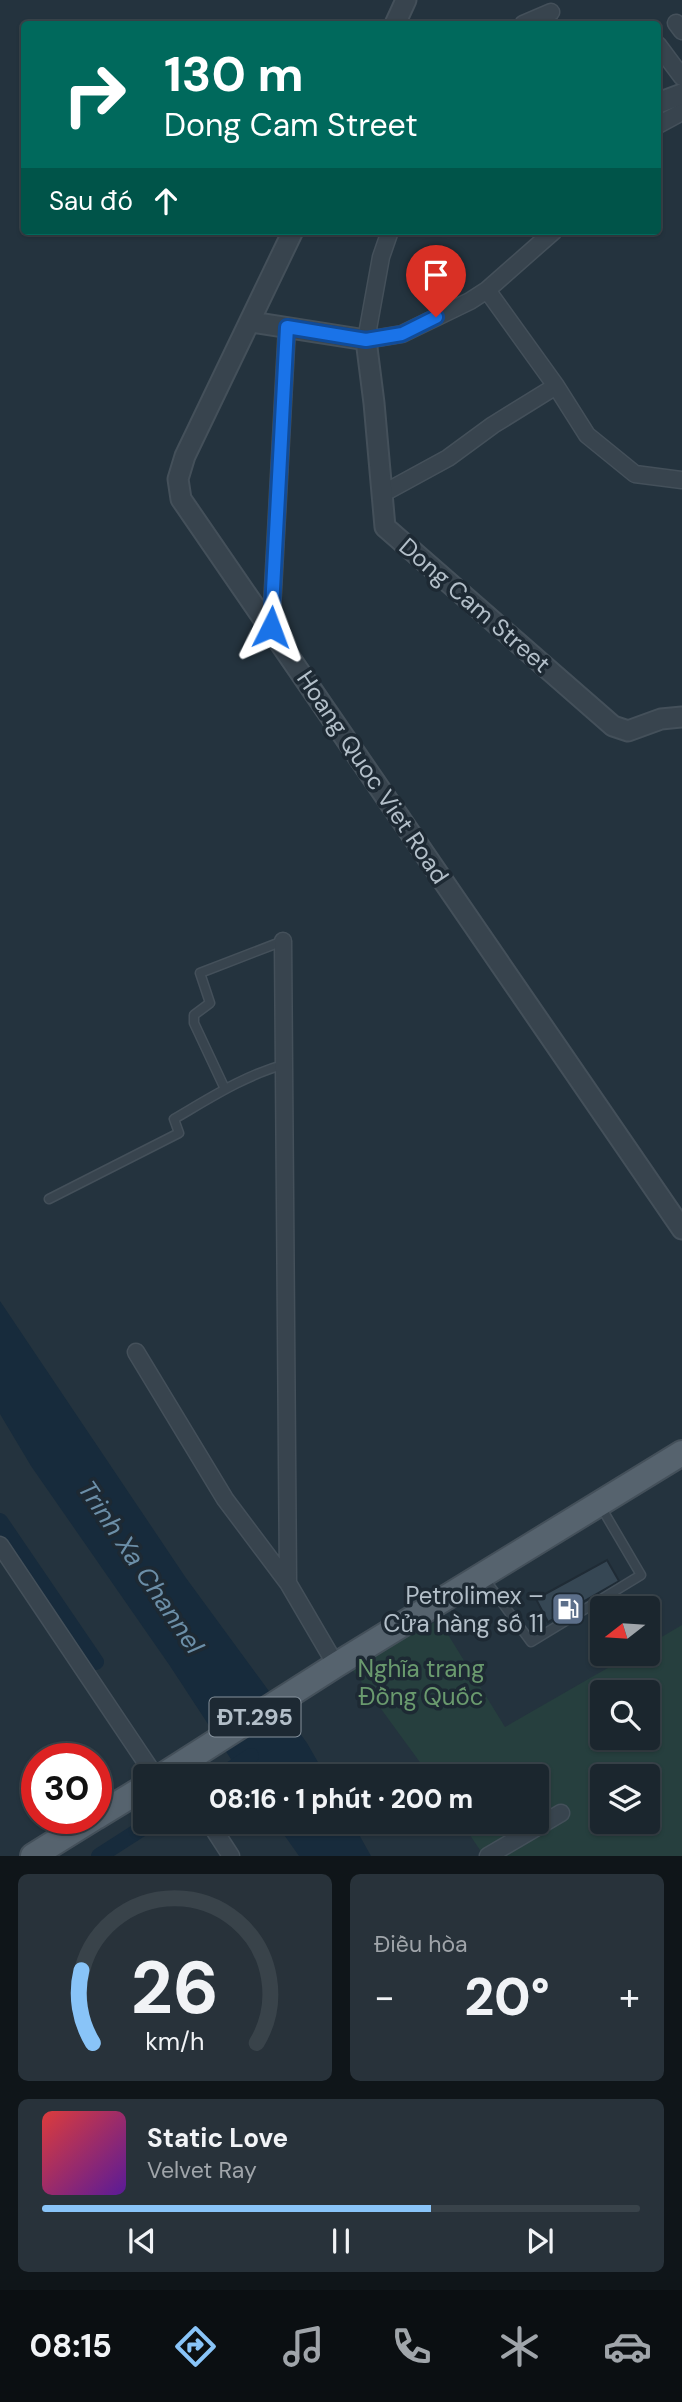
<!DOCTYPE html>
<html lang="vi">
<meta charset="utf-8">
<style>
:root{--surface:#1b262e;--page:#28323a;--text:#f1f3f6;--muted:#a0a5aa;--line:#39434a;--accent:#89c4f8}
body{margin:0;font-family:"DM Sans",sans-serif;background:var(--page);color:var(--text);height:100vh;display:flex;flex-direction:column;font-size:26px;white-space:nowrap}
*{box-sizing:border-box;margin:0}
p{font-size:23px;color:var(--muted)}
.icon{flex:none;width:38px;height:38px;fill:none;stroke:currentColor;stroke-width:2;stroke-linecap:round;stroke-linejoin:round}
.map{position:relative;height:1856px;overflow:hidden}
.sheet{display:flex;flex-direction:column;gap:18px;padding:18px;background:#0f1519;flex:1}
.sheet>*{flex:none}
.hud{position:absolute;left:21px;top:21px;width:640px;height:214px;border-radius:7px;box-shadow:0 2px 5px #0004,0 0 0 2px var(--line);background:#00695c;color:#fff;overflow:hidden}
.needle{width:46px;rotate:253deg}
.tools{position:absolute;left:590px;top:1596px;display:grid;gap:14px}
.tools a{display:grid;place-items:center;width:70px;height:70px;border-radius:7px;background:var(--surface);box-shadow:0 2px 5px #0004,0 0 0 2px var(--line);font-size:35px}
.speed{position:absolute;left:21px;top:1743px;display:flex;gap:14px;font-size:35px;font-weight:700;text-align:center}
.speed>*{display:grid;place-content:center;width:91px;height:91px;border-radius:50%;background:var(--surface);box-shadow:0 2px 5px #0004,0 0 0 2px var(--line);line-height:1}
.speed .limit{border:10px solid #d22;background:#fff;color:#111}
.pin{position:absolute;display:grid;place-items:center;width:60px;height:60px;color:#fff;margin:-72px -30px;border-radius:50% 50% 50% 0;rotate:-45deg;box-shadow:0 0 7px #0007}
.pin .icon{rotate:45deg}
.me{position:absolute;width:77px;margin:-38px;rotate:3deg;stroke-linejoin:round;filter:drop-shadow(0 0 5px #0008)}
.turn{display:flex;align-items:center;gap:24px;height:147px;padding:0 28px;font-size:32px}
.turn .icon{width:91px;height:91px;stroke-width:2.5}
.turn b{display:block;font-size:49px;line-height:60px}
.then{display:flex;align-items:center;height:66px;padding:0 28px;background:#0003;gap:14px;font-size:26px}
.big{font-size:52px;font-weight:800;line-height:1.1}
.sheet .widget{flex:1;display:flex;flex-direction:column;justify-content:center;gap:10px;min-width:0;padding:0 24px;border-radius:10px;background:var(--page)}
.sheet .dial{align-items:center;gap:0}
.dial svg{height:182px;overflow:visible;fill:none;stroke:var(--line);stroke-width:7;stroke-linecap:round;text-anchor:middle}
.dial text{fill:var(--text);stroke:none}
.song{display:flex;align-items:center;gap:21px}
.cover{width:84px;height:84px;border-radius:10px;background:linear-gradient(135deg,hsl(0 70% 55%),hsl(270 70% 35%))}
.played{height:7px;border-radius:4px;background:linear-gradient(90deg,var(--accent) 65%,var(--line) 65%)}
.keys{display:flex;justify-content:space-around;direction:ltr}
.heat{display:flex;justify-content:space-between;align-items:center;font-size:38px;direction:ltr}
.sheet .tiles{flex:1;display:grid;gap:18px;grid-template-columns:1fr 1fr}
.widget:last-child{grid-column:span 2}
.trip{position:absolute;left:133px;top:1764px;width:416px;height:70px;border-radius:7px;background:var(--surface);box-shadow:0 2px 5px #0004,0 0 0 2px var(--line);font-weight:800;line-height:70px;text-align:center}
.dock{display:flex;height:112px;justify-content:space-around;align-items:center;background:#0b0f12;color:var(--muted)}
.dock .icon{width:49px;height:49px}
.dock .on{color:var(--accent)}
.dock b{font-size:32px;color:var(--text)}
.map>svg:first-child{display:block}
</style>
<div class="map">
<svg width="682" height="1856" viewBox="0 0 682 1856">
<rect width="100%" height="100%" fill="#24333e"/>
<path fill="#263f3e" fill-rule="evenodd" d="M 439,1620 L 505,1727 L 632,1654 L 648,1654 L 648,1645 L 682,1625 L 682,1856 L 484,1856 L 461,1822 L 537,1822 L 537,1776 L 430,1776 L 349,1665 ZM 602,1692 L 648,1692 L 648,1738 L 602,1738 ZM 602,1776 L 648,1776 L 648,1822 L 602,1822 Z"/>
<path fill="#172b3c" d="M 0,1301 L 186,1578 L 307,1743 L 326,1776 L 242,1776 L 170,1666 L 31,1466 L 0,1414 Z
M 275,1822 L 352,1822 L 371,1856 L 299,1856 Z"/>
<g fill="none" stroke-linecap="round" stroke-linejoin="round">
<path stroke="#172b3c" stroke-width="16" d="M 0,1521 L 96,1662
M 221,1776 L 251,1756
M 99,1856 L 152,1822"/>
</g>
<path fill="#364754" stroke="#1f2b35" stroke-width="2" d="M 607,1560 L 619,1581 L 548,1622 L 536,1599 Z"/>
<g fill="none" stroke-linecap="round" stroke-linejoin="round">
<defs>
<path id="service" d="M 225,1089 L 194,1023 L 194,1015 L 210,1003 L 200,973 L 283,941
M 49,1199 L 179,1133 L 174,1119 C 210,1098 245,1075 286,1064
M 484,1578 L 531,1642 L 641,1575 L 601,1507"/>
<path id="minor" d="M 676,23 L 682,31
M 523,24 L 551,12
M 658,45 L 682,77
M 658,125 L 682,112
M 390,231 L 381,257 L 366,340 L 402,334 L 470,301 L 487,290 L 554,231
M 487,290 L 556,386 L 587,435 L 635,474 L 682,480
M 382,494 L 448,458 L 493,425 L 556,386
M 271,627 L 287,327
M 283,941 L 288,1583 L 336,1665
M 136,1352 L 225,1499 L 288,1583
M 0,1545 L 155,1776
M 209,1822 L 231,1856
M 488,1856 L 561,1813"/>
<path id="tertiary" d="M 395,24 L 406,0
M 658,103 L 682,94
M 293,231 L 185,456 L 178,479 L 181,499 L 682,1229
M 251,322 L 366,340 L 374,403 L 385,527 L 613,726 L 628,731 L 661,719 L 682,717"/>
<path id="primary" d="M 162,1776 L 336,1665 L 682,1453
M 96,1817 L 145,1787
M 33,1856 L 94,1818"/>
</defs>
<use href="#service" stroke="#44505a" stroke-width="11"/>
<use href="#minor" stroke="#44505a" stroke-width="19"/>
<use href="#tertiary" stroke="#44505a" stroke-width="23"/>
<use href="#primary" stroke="#44505a" stroke-width="28"/>
<use href="#service" stroke="#38444e" stroke-width="8"/>
<use href="#minor" stroke="#38444e" stroke-width="16"/>
<use href="#tertiary" stroke="#38444e" stroke-width="19"/>
<use href="#primary" stroke="#56636e" stroke-width="24"/>
</g>
<g fill="none" stroke-linecap="round" stroke-linejoin="round">
<defs>
<path id="route" d="M 271,627 L 287,327 L 366,340 L 402,334 L 436,317"/>
</defs>
<use href="#route" stroke="#114b97" stroke-width="18"/>
<use href="#route" stroke="#1a73e8" stroke-width="12"/>
</g>
<defs>
<symbol id="fuel-square" viewBox="-11 -11 22 22"><rect x="-9" y="-9" width="18" height="18" rx="4" fill="#5c6f8a" stroke="#1d2933"/><path d="M-5.5-6h7V0h2V4h1.3V-2.5L3-4.5l.8-.8L6-3V5H2.5V1h-1V6h-7ZM-4.2-4.7v3.2H.2V-4.7Z" fill="#fff"/></symbol>
</defs>
<g fill-rule="evenodd">
<use href="#fuel-square" x="549" y="1590" width="38" height="38"/>
</g>
<g text-anchor="middle" dominant-baseline="central" stroke-width="7" stroke-linejoin="round" paint-order="stroke">
<rect fill="#1d2933" stroke="#86929c" stroke-width="2" x="209.5" y="1697.5" width="91" height="39" rx="5"/>
<g font-size="23" font-weight="bold" fill="#b3bfc9">
<text x="255" y="1717">ĐT.295</text>
</g>
<g font-size="24" fill="#b3bfc9" stroke="#1d2933">
<text transform="translate(475 605) rotate(41)">Dong Cam Street</text>
<text transform="translate(373 777) rotate(56)">Hoang Quoc Viet Road</text>
</g>
<g font-size="24" fill="#b3bfc9" stroke="#1d2933" text-anchor="end">
<text x="544" y="1595">Petrolimex –<tspan x="544" dy="28">Cửa hàng số 11</tspan></text>
</g>
<g font-size="24" fill="#6a9a6e" stroke="#1d2933">
<text x="421" y="1668">Nghĩa trang<tspan x="421" dy="28">Đồng Quốc</tspan></text>
</g>
<g font-size="26" font-style="italic" fill="#6c8fa8" stroke="#1d2933">
<text transform="translate(141 1567) rotate(56)">Trinh Xa Channel</text>
</g>
</g>
</svg>
<div class="tools">
<a><svg class="needle" viewBox="-14 -14 28 28"><path d="M0-13l5 13h-10z" fill="#e53935"/><path d="M0 13l5-13h-10z" fill="#a0a5aa"/></svg></a>
<a><svg class="icon" aria-label="search" viewBox="0 0 24 24"><circle cx="10" cy="10" r="6"/><path d="M15 15l6 6"/></svg></a>
<a><svg class="icon" aria-label="layers" viewBox="0 0 24 24"><path d="M12 4l9 5-9 5-9-5zM3 14l9 5 9-5"/></svg></a>
</div>
<div class="speed"><div class="limit">30</div></div>
<div class="pin" style="left:436px;top:317px;background:#d93025"><svg class="icon" aria-label="arrive" viewBox="0 0 24 24"><path d="M6 21V4h12l-3 4 3 4H6"/></svg></div>
<svg class="me" style="left:271px;top:627px" viewBox="-20 -20 40 40"><path d="M0-17L14 15 0 8-14 15z" fill="#1a73e8" stroke="#fff" stroke-width="4"/></svg>
<div class="trip">08:16 · 1 phút · 200 m</div>
<div class="hud">
<div class="turn"><svg class="icon" aria-label="right" viewBox="0 0 24 24"><path d="M7 20v-9h11M14 6l5 5-5 5"/></svg><div><b>130 m</b>Dong Cam Street</div></div>
<div class="then">Sau đó<svg class="icon" aria-label="ahead" viewBox="0 0 24 24"><path d="M12 20V5M6 11l6-6 6 6"/></svg></div>
</div>
</div>
<section class="sheet">
<div class="tiles">
<div class="widget dial"><svg viewBox="0 0 100 80">
<path d="M14 69A42 42 0 1 1 86 69"/>
<path d="M14 69A42 42 0 0 1 9 37" stroke="#89c4f8"/>
<text x="50" y="56" font-size="32" font-weight="700">26</text>
<text x="50" y="72" font-size="11">km/h</text>
</svg></div>
<div class="widget"><p>Điều hòa</p>
<div class="heat"><a>−</a><b class="big">20°</b><a>+</a></div>
</div>
<div class="widget">
<div class="song"><i class="cover"></i><div><b>Static Love</b><p>Velvet Ray</p></div></div>
<div class="played"></div>
<div class="keys"><svg class="icon" aria-label="previous" viewBox="0 0 24 24"><path d="M18 5L8 12l10 7zM5 5v14"/></svg><svg class="icon" aria-label="pause" viewBox="0 0 24 24"><path d="M8 5v14M16 5v14"/></svg><svg class="icon" aria-label="next" viewBox="0 0 24 24"><path d="M6 5l10 7-10 7zM19 5v14"/></svg></div>
</div>
</div>
</section>
<nav class="dock">
<b>08:15</b>
<svg class="icon on" aria-label="directions" viewBox="0 0 24 24"><path d="M12 3l9 9-9 9-9-9zM9 14v-3h6M13 9l2 2-2 2"/></svg>
<svg class="icon" aria-label="music" viewBox="0 0 24 24"><path d="M9 18V5l10-2v13"/><circle cx="6" cy="18" r="3"/><circle cx="16" cy="16" r="3"/></svg>
<svg class="icon" aria-label="phone" viewBox="0 0 24 24"><path d="M5 4h4l2 5-3 2q2 4 5 5l2-3 5 2v4C11 20 4 13 5 4z"/></svg>
<svg class="icon" aria-label="climate" viewBox="0 0 24 24"><path d="M12 3v18M4 7l16 10M4 17L20 7"/></svg>
<svg class="icon" aria-label="car" viewBox="0 0 24 24"><path d="M5 17H2v-5l4-1 3-4h7l3 4 3 1v5h-3M9 17h6M6 11h13"/><circle cx="7" cy="17" r="2"/><circle cx="17" cy="17" r="2"/></svg>
</nav>
